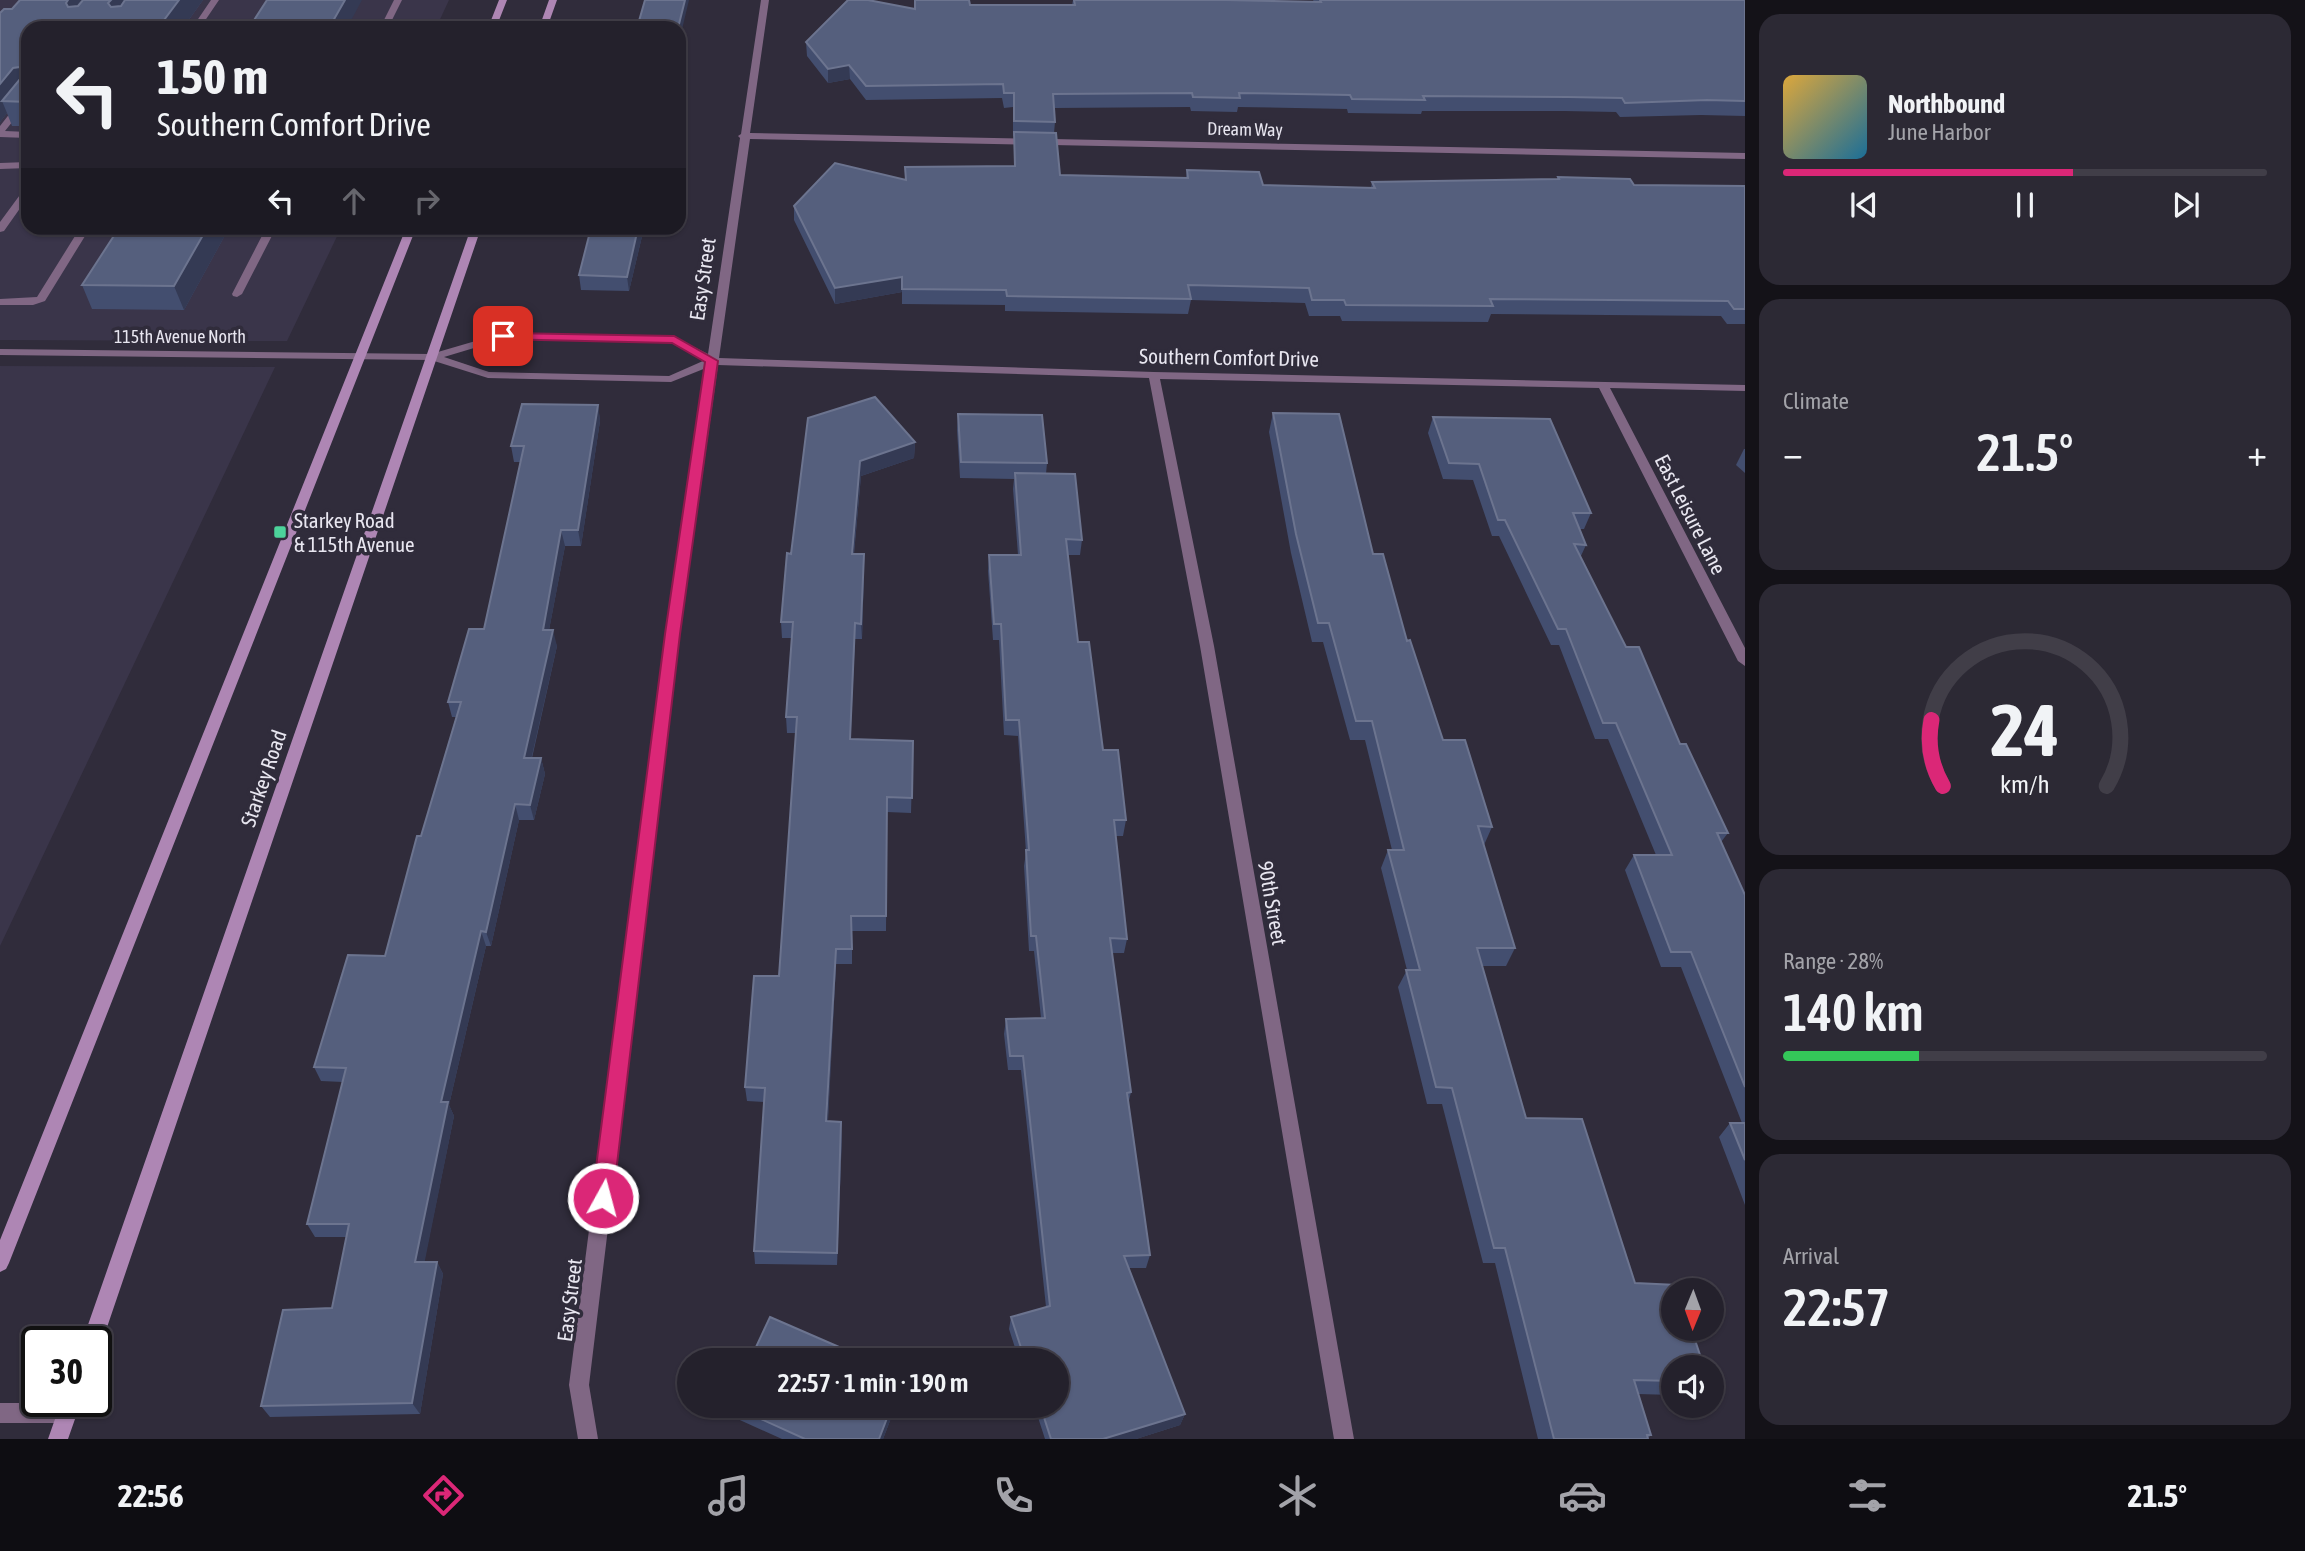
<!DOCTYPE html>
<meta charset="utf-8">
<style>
:root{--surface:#24212c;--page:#2c2934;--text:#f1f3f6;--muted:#a3a3a9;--line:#413e48;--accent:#db2777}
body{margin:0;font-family:"Asap Condensed",sans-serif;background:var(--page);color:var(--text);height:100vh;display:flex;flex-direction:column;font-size:26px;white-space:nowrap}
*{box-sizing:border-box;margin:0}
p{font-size:23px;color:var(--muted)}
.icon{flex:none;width:38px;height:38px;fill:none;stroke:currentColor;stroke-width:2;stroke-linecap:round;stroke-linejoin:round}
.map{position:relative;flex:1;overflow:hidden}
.details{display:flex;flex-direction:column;gap:14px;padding:14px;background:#141218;width:560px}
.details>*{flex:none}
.hud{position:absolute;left:21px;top:21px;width:665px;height:214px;border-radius:21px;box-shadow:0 2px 5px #0004,0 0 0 2px var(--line);background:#24212c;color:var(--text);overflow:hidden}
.needle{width:46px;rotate:181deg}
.buttons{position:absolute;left:1661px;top:1278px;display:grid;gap:14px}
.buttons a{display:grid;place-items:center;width:63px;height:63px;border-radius:50%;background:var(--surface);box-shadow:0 2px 5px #0004,0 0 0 2px var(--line);font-size:35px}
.speed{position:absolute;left:21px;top:1326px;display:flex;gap:14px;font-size:35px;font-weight:700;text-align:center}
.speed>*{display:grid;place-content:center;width:91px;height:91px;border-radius:50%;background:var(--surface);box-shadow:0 2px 5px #0004,0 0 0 2px var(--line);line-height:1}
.speed .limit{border:4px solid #111;border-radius:10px;background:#fff;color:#111}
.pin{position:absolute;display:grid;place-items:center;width:60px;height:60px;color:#fff;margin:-30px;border-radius:14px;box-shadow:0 4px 10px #0006}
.me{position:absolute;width:77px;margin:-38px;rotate:7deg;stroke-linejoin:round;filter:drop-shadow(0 0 5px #0008)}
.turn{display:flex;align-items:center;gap:24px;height:147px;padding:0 21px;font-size:32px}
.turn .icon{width:91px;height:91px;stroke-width:2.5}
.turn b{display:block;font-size:49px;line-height:60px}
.lanes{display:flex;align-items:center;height:66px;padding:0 21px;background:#0003;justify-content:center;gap:35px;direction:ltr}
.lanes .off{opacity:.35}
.big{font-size:52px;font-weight:600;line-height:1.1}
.details .widget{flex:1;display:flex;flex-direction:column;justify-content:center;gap:10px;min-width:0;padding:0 24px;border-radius:21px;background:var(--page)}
.details .dial{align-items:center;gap:0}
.dial svg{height:182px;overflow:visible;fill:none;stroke:var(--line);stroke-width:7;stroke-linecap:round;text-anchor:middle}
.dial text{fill:var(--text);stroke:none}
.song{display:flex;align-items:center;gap:21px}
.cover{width:84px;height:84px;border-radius:10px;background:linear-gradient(135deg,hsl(40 70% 55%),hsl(200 70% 35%))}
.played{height:7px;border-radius:4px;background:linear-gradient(90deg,var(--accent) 60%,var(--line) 60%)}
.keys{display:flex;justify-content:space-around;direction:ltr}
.heat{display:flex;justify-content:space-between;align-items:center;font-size:38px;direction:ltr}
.charge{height:10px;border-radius:5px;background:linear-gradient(90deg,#34c759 28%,var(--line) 0)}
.trip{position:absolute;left:677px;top:1348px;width:392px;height:70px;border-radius:35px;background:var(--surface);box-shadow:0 2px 5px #0004,0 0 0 2px var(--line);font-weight:600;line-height:70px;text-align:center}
.tab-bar{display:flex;height:112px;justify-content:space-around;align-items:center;background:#0e0d12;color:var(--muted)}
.tab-bar .icon{width:49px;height:49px}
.tab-bar .on{color:var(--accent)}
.tab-bar b{font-size:32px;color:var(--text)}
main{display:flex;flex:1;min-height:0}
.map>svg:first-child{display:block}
</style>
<main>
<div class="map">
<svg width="1745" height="1439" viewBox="0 0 1745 1439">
<rect width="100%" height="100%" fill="#302c3b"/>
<path fill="#3a354a" d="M 0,0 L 449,0 L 436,28 L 28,28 L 28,228 L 341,228 L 287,341 L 0,340 Z
M 0,366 L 275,367 L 0,946 Z"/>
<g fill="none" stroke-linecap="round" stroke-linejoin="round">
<path fill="#806784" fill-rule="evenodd" d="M 211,0 L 219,0 L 200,28 L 192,28 Z
M 394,0 L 402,0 L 388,28 L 380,28 Z
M 28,93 L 28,102 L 5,131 L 28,132 L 28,138 L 0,137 L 0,126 L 25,94 Z
M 28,162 L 28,168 L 0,169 L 0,163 Z
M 28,187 L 28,197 L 4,231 L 0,232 L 0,222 L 25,188 Z
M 80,228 L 90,228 L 45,301 L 33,305 L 0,305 L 0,299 L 37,297 Z
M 266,228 L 276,228 L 242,294 L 237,297 L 233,296 L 232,294 Z
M 325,228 L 412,228 L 415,230 L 410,233 L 330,231 Z
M 0,1403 L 67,1403 L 74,1406 L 77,1413 L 74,1420 L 67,1423 L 0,1423 Z"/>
<path fill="#806784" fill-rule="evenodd" d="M 761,0 L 769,0 L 750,133 L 1745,153 L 1745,159 L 750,139 L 719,358 L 1154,372 L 1745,385 L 1745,391 L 1610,388 L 1745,648 L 1745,666 L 1738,661 L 1599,388 L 1160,379 L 1214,646 L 1354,1439 L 1334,1439 L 1200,646 L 1149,378 L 718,365 L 680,634 L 589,1385 L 598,1439 L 578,1439 L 569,1385 L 666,634 L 706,368 L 671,382 L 488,378 L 431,360 L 0,355 L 0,349 L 431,354 L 503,333 L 674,337 L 708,354 L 740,138 L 738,136 L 741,134 ZM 504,339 L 672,343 L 703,361 L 669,376 L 489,372 L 444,357 Z"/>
<path fill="#ae86b4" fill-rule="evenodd" d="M 499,0 L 507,0 L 496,28 L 488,28 Z
M 549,0 L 557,0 L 547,28 L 539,28 Z
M 406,228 L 416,228 L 9,1263 L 6,1269 L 0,1272 L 0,1240 Z
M 471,228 L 481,228 L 102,1342 L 96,1350 L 96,1342 L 82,1342 Z
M 61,1402 L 81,1402 L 68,1439 L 48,1439 Z"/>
</g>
<path fill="#434e6f" d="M 203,0 L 183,28 L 28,28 L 28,126 L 12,126 L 7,113 L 0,122 L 0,13 Z
M 915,0 L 970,5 L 1072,5 L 1073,0 L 1227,0 L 1314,2 L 1313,0 L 1745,0 L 1745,116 L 1701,115 L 1620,117 L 1616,112 L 1564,111 L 1422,111 L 1421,114 L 1348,113 L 1347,109 L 1238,107 L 1237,112 L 1191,111 L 1190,107 L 1054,108 L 1055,122 L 1054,133 L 1060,175 L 1186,178 L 1187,170 L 1263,185 L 1371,188 L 1372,182 L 1557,179 L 1558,177 L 1634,185 L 1745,186 L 1745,324 L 1727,324 L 1721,316 L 1491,314 L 1488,322 L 1342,321 L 1340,316 L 1309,316 L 1305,303 L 1191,300 L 1188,314 L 1005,311 L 1005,305 L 902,304 L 902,292 L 835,304 L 794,220 L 794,206 L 905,180 L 905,167 L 1014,166 L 1014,136 L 1013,136 L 1013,107 L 1004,108 L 1002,98 L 866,100 L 850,79 L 828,83 L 807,56 L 806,42 L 915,9 Z
M 119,228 L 229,228 L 184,310 L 92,309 L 82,285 Z
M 644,228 L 629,291 L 581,290 L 579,275 Z
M 875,397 L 915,442 L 914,458 L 861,476 L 854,554 L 864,554 L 864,570 L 862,639 L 855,639 L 850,739 L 913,741 L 911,813 L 887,812 L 886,931 L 852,931 L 852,964 L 836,964 L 828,1121 L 842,1136 L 837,1265 L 755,1264 L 754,1251 L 764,1102 L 747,1101 L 745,1087 L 779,976 L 796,733 L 787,733 L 786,717 L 792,638 L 782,638 L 781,622 L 791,554 Z
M 598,405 L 600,421 L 581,546 L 565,546 L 549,630 L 557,646 L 532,758 L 541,758 L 545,774 L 534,820 L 519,820 L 491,946 L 486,946 L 449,1105 L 454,1116 L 424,1262 L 437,1262 L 443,1274 L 420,1414 L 270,1417 L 261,1406 L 332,1308 L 347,1237 L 315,1237 L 307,1224 L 343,1082 L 321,1081 L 314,1067 L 385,956 L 456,717 L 452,717 L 448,702 L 484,629 L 521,462 L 514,462 L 511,446 Z
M 1273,413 L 1373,554 L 1407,641 L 1443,740 L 1492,827 L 1484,845 L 1515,948 L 1506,966 L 1482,966 L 1526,1118 L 1635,1283 L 1673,1367 L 1673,1395 L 1638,1394 L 1651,1435 L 1648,1438 L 1648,1439 L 1538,1439 L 1495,1263 L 1483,1263 L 1442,1104 L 1427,1104 L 1398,987 L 1407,970 L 1381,868 L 1388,850 L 1392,850 L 1365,740 L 1350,740 L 1323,642 L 1312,642 L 1291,553 L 1269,432 Z
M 958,414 L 1047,463 L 1046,474 L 1082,540 L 1080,555 L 1068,555 L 1078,642 L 1103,750 L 1126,820 L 1123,836 L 1116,836 L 1127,939 L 1124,953 L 1112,953 L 1131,1092 L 1128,1105 L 1150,1255 L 1146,1268 L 1128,1268 L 1185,1414 L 1180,1425 L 1136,1439 L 1045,1439 L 1034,1405 L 1057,1405 L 1057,1360 L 1019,1360 L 1009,1329 L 1011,1317 L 1046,1307 L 1021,1070 L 1008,1070 L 1004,1034 L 1006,1019 L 1041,1018 L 1034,951 L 1029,951 L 1024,866 L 1026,852 L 1018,736 L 1004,735 L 999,640 L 993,640 L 988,571 L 989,555 L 1018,555 L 1013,489 L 1014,479 L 960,478 L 957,430 Z
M 1433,417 L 1591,513 L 1584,529 L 1580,529 L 1586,545 L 1580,558 L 1626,647 L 1680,744 L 1728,833 L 1721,842 L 1745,895 L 1745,1205 L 1719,1137 L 1730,1123 L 1742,1123 L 1681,967 L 1661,967 L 1625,870 L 1634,855 L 1656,855 L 1608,739 L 1595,739 L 1559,645 L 1551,645 L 1499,536 L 1492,536 L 1473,480 L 1443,479 L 1428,433 Z
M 1744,449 L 1745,449 L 1745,473 L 1736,465 Z
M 729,1405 L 896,1405 L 883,1439 L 782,1439 L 731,1416 Z"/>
<path fill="#343a54" d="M 68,0 L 96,0 L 75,26 L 66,3 Z
M 111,0 L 137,0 L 117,26 L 108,3 Z
M 179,0 L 203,0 L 183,28 L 158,28 Z
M 345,0 L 362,0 L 347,28 L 329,28 Z
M 685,0 L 689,0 L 679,42 L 679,28 L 678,28 Z
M 849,65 L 850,79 L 828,83 L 828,69 Z
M 20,67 L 28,87 L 2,101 L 7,113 L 0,122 L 0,84 L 13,68 Z
M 207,228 L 229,228 L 184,310 L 174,286 Z
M 638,228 L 644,228 L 629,291 L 627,277 Z
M 902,277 L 902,292 L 835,304 L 835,288 Z
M 598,405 L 600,421 L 581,546 L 578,530 Z
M 915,442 L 914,458 L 861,476 L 852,570 L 852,554 L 860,461 Z
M 561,530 L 565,546 L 546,646 L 543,630 Z
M 864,554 L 864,570 L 862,639 L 861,624 Z
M 855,623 L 855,639 L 850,755 L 850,739 Z
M 553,630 L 557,646 L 528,773 L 524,758 Z
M 541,758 L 545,774 L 534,820 L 530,805 Z
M 515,804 L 519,820 L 491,946 L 486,932 Z
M 481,931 L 486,946 L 449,1105 L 454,1116 L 422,1275 L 415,1262 L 441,1102 Z
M 836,949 L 836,964 L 827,1135 L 826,1121 Z
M 841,1122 L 842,1136 L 837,1265 L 837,1253 Z
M 437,1262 L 443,1274 L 420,1414 L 412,1403 Z
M 892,1405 L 896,1405 L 883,1439 L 879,1439 Z
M 1185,1414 L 1180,1425 L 1136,1439 L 1103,1439 Z"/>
<path fill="#555f7d" stroke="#6c748f" stroke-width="2" d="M 20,0 L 68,0 L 66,3 L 68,7 L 78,6 L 83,0 L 111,0 L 108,3 L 111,7 L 121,6 L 125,0 L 179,0 L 158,28 L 28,28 L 28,102 L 2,101 L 21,78 L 20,67 L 13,68 L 0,84 L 0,13 L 4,9 L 12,9 Z
M 267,0 L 345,0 L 329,28 L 249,28 Z
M 645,0 L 685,0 L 678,28 L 637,28 Z
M 848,0 L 868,0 L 915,9 L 915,0 L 969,0 L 970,5 L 1075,5 L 1074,0 L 1226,0 L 1321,2 L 1320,0 L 1745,0 L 1745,101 L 1707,100 L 1625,103 L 1622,98 L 1568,97 L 1423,96 L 1425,100 L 1352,99 L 1350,95 L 1239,93 L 1240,98 L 1193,97 L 1192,93 L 1053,94 L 1055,122 L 1014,121 L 1014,93 L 1004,93 L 1003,84 L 866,86 L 849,65 L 828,69 L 806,42 Z
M 1014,132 L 1056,133 L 1060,175 L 1188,178 L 1187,170 L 1259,172 L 1263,185 L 1375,188 L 1372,182 L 1559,179 L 1558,177 L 1630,179 L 1634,185 L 1745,186 L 1745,309 L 1734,309 L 1728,301 L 1490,299 L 1493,306 L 1346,305 L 1344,300 L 1312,300 L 1309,288 L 1188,285 L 1191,299 L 1007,296 L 1006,290 L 902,289 L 902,277 L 835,288 L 794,206 L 835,163 L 906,180 L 905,167 L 1015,166 Z
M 119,228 L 207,228 L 174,286 L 82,285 Z
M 591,228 L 638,228 L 627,277 L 579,275 Z
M 875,397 L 915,442 L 860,461 L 852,554 L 864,554 L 861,624 L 855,623 L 850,739 L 913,741 L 912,798 L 887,797 L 886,916 L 851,916 L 852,949 L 836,949 L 826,1121 L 841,1122 L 837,1253 L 754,1251 L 765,1088 L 745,1087 L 754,976 L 779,976 L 797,717 L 786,717 L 793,622 L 781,622 L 787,553 L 791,554 L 808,418 Z
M 522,404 L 598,405 L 578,530 L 561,530 L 543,630 L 553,630 L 524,758 L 541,758 L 530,805 L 515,804 L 486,932 L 481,931 L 441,1102 L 448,1102 L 415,1262 L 437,1262 L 412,1403 L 261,1406 L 283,1310 L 332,1308 L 349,1224 L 307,1224 L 346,1068 L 314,1067 L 348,955 L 385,956 L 417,836 L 421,836 L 461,702 L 448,702 L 469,629 L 484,629 L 524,446 L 511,446 Z
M 1273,413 L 1339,414 L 1373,554 L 1383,554 L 1407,641 L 1410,640 L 1443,740 L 1465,740 L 1492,827 L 1478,826 L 1515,948 L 1477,948 L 1526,1118 L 1582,1119 L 1635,1283 L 1677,1285 L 1678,1290 L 1673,1290 L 1673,1328 L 1691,1328 L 1704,1367 L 1673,1367 L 1673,1381 L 1634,1380 L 1651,1435 L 1647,1435 L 1648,1439 L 1554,1439 L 1505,1248 L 1494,1248 L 1452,1088 L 1436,1087 L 1406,970 L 1420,970 L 1388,850 L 1404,850 L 1372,721 L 1356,721 L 1329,623 L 1318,623 L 1296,534 Z
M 958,414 L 1042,415 L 1047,463 L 961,462 Z
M 1433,417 L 1550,419 L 1591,513 L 1573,513 L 1586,545 L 1574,544 L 1626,647 L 1639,647 L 1680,744 L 1686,744 L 1728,833 L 1717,833 L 1745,895 L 1745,1087 L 1691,952 L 1671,952 L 1634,855 L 1672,855 L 1616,723 L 1603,723 L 1566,629 L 1558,629 L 1505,520 L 1498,520 L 1479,464 L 1449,463 Z
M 1015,473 L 1075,474 L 1082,540 L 1066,539 L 1078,642 L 1089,642 L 1103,750 L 1118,750 L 1126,820 L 1114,820 L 1127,939 L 1110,938 L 1131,1092 L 1127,1093 L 1150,1255 L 1124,1256 L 1185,1414 L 1103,1439 L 1051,1439 L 1040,1405 L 1057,1405 L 1057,1360 L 1025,1360 L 1011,1317 L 1050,1306 L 1023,1056 L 1010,1056 L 1006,1019 L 1045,1018 L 1036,936 L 1031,936 L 1026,850 L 1029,850 L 1019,720 L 1006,720 L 1001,624 L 994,624 L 989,555 L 1021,555 Z
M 1730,1123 L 1745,1123 L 1745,1160 Z
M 770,1317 L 869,1360 L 750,1360 Z
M 730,1405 L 892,1405 L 879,1439 L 805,1439 Z"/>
<path fill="#db2777" stroke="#8e194d" stroke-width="2" d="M 503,333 L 674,336 L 718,361 L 680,634 L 613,1198 L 610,1204 L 603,1207 L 595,1204 L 592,1198 L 665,634 L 705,362 L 672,343 L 499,339 L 499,334 Z"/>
<rect fill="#4cd39b" stroke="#302c3b" stroke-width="2.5" x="273" y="525" width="14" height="14" rx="3.5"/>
<g text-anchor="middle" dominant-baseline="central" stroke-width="7" stroke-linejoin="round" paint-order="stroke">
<g font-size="18" fill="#e8e6f0" stroke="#302c3b">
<text transform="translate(1245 129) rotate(1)">Dream Way</text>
<text x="180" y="336">115th Avenue North</text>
</g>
<g font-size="21" fill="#e8e6f0" stroke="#302c3b">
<text transform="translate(702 279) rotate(-82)">Easy Street</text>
<text transform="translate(1229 357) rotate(1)">Southern Comfort Drive</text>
<text transform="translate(1691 514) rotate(63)">East Leisure Lane</text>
<text transform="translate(263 778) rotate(-71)">Starkey Road</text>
<text transform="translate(1273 903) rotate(80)">90th Street</text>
<text transform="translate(569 1300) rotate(-83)">Easy Street</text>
</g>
<g font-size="21" fill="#e8e6f0" stroke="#302c3b" text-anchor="start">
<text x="294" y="520">Starkey Road<tspan x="294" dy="24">&amp; 115th Avenue</tspan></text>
</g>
</g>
</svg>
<div class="buttons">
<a><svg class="needle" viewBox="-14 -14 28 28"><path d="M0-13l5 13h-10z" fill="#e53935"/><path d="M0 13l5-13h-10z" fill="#a3a3a9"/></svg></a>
<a><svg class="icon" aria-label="sound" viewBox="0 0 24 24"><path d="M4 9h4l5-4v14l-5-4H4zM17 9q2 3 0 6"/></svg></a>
</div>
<div class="speed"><div class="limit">30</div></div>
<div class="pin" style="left:503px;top:336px;background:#d93025"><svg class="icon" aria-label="arrive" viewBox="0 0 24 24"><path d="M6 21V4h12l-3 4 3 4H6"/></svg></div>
<svg class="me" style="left:603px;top:1198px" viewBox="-20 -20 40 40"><circle r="17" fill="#db2777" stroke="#fff" stroke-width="3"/><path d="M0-11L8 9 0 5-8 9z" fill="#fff"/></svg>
<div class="trip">22:57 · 1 min · 190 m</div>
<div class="hud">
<div class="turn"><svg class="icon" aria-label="left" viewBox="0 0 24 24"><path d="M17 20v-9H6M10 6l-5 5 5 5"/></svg><div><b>150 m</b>Southern Comfort Drive</div></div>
<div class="lanes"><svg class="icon" aria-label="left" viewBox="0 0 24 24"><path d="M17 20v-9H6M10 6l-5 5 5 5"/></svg><svg class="icon off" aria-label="ahead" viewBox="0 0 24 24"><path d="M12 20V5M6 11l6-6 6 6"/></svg><svg class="icon off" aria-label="right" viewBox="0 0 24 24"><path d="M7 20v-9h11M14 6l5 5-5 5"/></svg></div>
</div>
</div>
<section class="details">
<div class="widget">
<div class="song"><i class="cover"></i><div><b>Northbound</b><p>June Harbor</p></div></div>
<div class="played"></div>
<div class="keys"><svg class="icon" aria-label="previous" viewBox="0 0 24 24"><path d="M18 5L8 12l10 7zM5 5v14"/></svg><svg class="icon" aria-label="pause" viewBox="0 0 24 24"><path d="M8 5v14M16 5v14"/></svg><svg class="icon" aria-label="next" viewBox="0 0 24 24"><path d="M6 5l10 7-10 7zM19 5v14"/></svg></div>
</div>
<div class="widget"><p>Climate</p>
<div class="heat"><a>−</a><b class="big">21.5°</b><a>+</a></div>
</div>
<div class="widget dial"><svg viewBox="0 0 100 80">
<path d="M14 69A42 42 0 1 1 86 69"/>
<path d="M14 69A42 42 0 0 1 9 40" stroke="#db2777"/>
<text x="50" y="56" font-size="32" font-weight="700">24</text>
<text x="50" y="72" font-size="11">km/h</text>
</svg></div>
<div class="widget"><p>Range · 28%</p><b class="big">140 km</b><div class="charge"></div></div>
<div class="widget"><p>Arrival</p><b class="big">22:57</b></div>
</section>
</main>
<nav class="tab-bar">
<b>22:56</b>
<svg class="icon on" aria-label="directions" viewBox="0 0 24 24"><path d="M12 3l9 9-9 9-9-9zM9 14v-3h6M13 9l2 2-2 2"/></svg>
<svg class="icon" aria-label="music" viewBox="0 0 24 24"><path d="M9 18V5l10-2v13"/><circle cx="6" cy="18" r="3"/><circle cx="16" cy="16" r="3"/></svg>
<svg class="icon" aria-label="phone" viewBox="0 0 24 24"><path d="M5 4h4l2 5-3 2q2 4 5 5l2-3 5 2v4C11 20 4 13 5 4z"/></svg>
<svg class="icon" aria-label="climate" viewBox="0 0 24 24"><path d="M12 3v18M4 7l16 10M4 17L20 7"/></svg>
<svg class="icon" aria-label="car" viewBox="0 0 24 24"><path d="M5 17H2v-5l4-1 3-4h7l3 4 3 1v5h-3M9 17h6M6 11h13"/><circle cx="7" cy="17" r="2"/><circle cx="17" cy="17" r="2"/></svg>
<svg class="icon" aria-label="filters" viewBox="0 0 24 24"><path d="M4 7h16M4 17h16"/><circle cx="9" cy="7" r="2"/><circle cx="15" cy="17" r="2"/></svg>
<b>21.5°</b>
</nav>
